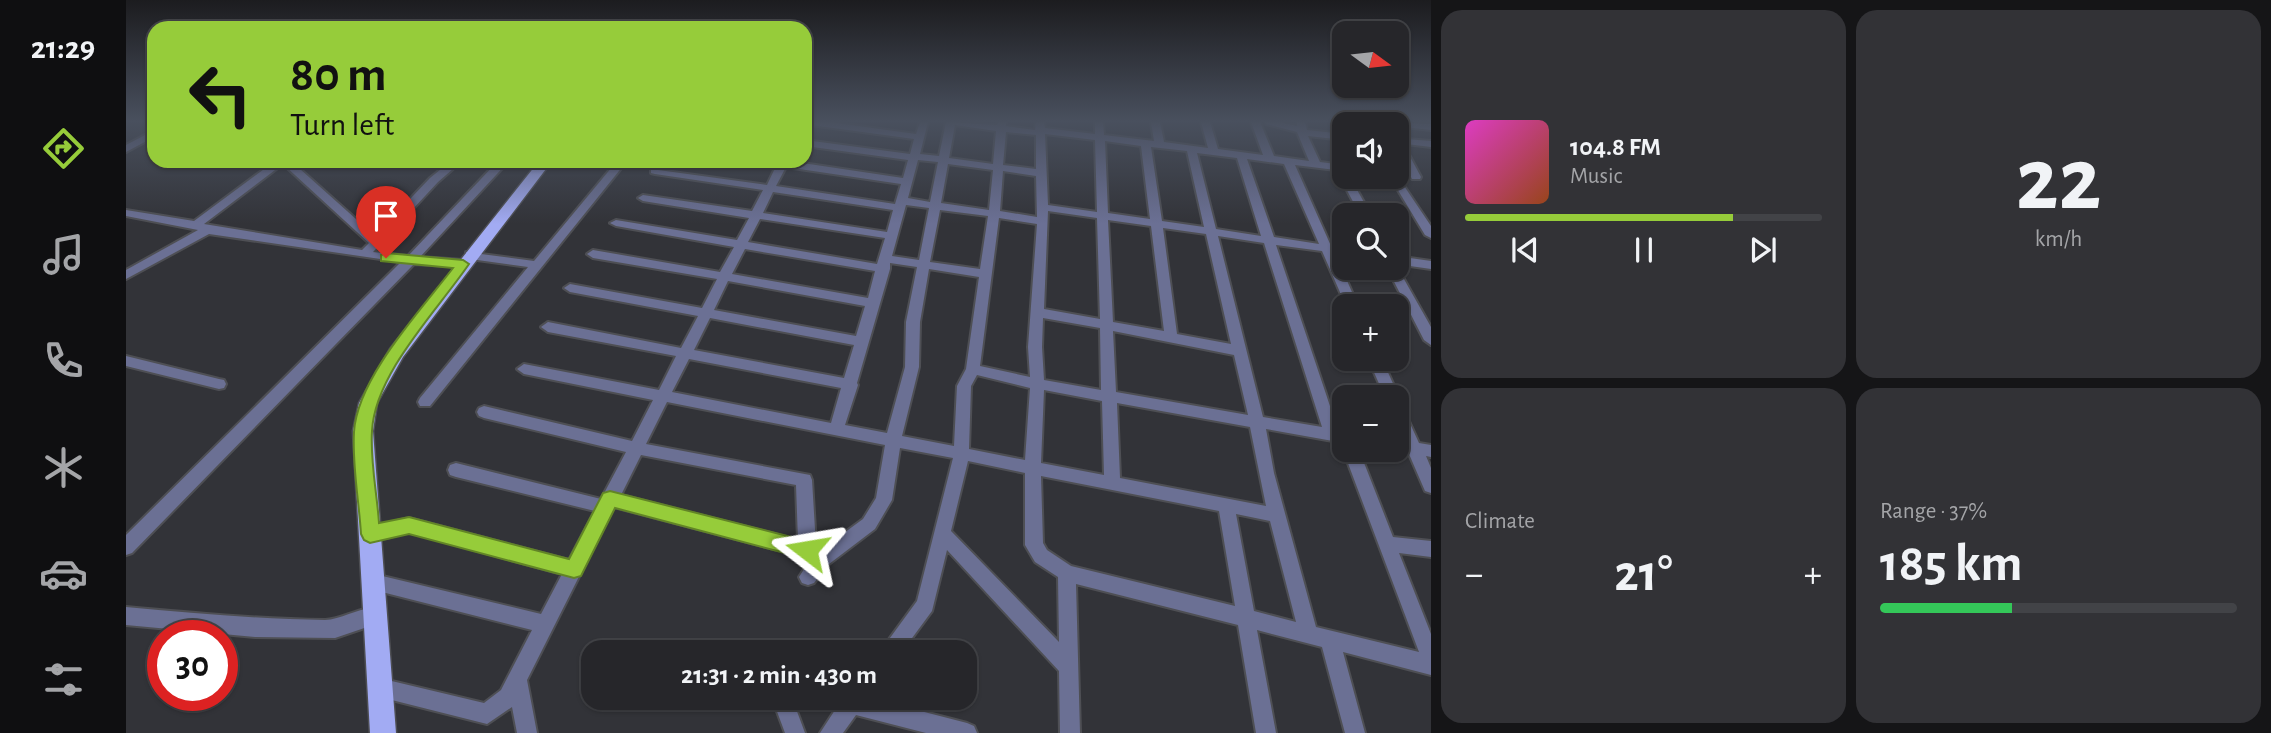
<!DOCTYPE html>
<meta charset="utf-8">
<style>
:root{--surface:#26262a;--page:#323236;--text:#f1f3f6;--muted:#a4a5a8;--line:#424347;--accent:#96cc3a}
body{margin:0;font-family:"Alegreya Sans",sans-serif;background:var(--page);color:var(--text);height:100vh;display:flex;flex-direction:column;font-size:26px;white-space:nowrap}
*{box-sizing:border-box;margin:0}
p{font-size:23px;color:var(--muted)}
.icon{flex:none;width:38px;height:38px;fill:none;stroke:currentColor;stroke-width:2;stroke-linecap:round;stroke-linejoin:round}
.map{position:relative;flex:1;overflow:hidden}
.sheet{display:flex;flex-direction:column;gap:10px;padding:10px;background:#151517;width:840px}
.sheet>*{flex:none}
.guide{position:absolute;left:21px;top:21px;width:665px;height:147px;border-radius:21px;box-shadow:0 2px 5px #0004,0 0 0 2px var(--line);background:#96cc3a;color:#111;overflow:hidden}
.needle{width:46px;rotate:105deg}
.tools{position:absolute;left:1206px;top:21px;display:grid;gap:14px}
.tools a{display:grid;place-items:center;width:77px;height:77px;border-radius:14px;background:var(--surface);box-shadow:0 2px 5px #0004,0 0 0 2px var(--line);font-size:35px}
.speed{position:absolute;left:21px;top:620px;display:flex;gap:14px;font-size:35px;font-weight:700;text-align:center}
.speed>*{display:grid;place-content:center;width:91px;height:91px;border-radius:50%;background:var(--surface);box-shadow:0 2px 5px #0004,0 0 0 2px var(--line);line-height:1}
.speed .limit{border:10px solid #d22;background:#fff;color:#111}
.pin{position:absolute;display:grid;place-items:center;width:60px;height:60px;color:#fff;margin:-72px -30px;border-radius:50% 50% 50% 0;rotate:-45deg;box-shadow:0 0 7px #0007}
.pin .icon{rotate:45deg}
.me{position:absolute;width:77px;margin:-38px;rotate:284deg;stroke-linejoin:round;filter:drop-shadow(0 0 5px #0008)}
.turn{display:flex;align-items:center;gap:24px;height:147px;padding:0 28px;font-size:32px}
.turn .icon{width:91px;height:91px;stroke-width:2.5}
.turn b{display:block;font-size:49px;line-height:60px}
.big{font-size:52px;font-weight:600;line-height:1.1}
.sheet .tile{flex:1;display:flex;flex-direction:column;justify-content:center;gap:10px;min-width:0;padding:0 24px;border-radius:21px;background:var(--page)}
.sheet .dial{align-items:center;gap:0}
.dial b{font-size:91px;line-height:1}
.song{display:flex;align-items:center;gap:21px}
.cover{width:84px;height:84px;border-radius:10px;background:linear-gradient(135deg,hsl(310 70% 55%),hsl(20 70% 35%))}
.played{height:7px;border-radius:4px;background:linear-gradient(90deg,var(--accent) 75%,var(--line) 75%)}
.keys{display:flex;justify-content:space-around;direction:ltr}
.heat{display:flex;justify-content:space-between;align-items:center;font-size:38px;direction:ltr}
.charge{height:10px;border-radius:5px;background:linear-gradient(90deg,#34c759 37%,var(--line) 0)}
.sheet .tiles{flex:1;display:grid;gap:10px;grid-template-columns:repeat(2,1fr)}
.trip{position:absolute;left:455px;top:640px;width:396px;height:70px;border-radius:21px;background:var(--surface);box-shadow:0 2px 5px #0004,0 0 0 2px var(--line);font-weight:600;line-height:70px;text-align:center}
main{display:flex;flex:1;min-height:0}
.tabs{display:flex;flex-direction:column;width:126px;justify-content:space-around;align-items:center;background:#0f0f11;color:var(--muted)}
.tabs .icon{width:49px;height:49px}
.tabs .on{color:var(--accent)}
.tabs b{font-size:32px;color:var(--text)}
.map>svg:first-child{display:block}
</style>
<main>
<nav class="tabs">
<b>21:29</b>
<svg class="icon on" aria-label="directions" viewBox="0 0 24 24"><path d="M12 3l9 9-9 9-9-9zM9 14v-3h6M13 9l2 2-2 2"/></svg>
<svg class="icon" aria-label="music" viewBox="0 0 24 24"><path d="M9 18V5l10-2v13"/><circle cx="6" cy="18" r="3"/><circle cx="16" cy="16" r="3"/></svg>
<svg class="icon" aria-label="phone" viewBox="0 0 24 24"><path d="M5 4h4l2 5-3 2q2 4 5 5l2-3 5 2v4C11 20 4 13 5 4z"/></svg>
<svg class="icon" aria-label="climate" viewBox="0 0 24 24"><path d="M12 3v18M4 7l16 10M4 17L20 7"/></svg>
<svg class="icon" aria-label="car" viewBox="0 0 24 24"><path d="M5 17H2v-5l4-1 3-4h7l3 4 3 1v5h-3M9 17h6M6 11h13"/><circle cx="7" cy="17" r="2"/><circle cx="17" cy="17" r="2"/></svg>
<svg class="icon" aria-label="filters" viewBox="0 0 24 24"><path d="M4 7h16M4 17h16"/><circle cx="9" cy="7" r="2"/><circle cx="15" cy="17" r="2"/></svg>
</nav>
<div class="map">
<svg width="1305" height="733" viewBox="0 0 1305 733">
<rect width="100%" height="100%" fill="#323338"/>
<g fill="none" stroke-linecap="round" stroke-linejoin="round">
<defs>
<path id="minor" d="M 681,122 L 703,122 L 790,134 L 794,122 L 802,122 L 794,154 L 813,156 L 820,122 L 871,125 L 872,122 L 880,122 L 880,126 L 909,130 L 910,122 L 918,122 L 919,128 L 969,134 L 969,122 L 977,122 L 978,135 L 1028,141 L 1025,122 L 1034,122 L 1038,142 L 1082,148 L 1075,122 L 1084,122 L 1092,149 L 1137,155 L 1125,122 L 1134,122 L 1148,156 L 1183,161 L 1171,132 L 1140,124 L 1139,122 L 1153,122 L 1171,126 L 1171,122 L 1179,122 L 1181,130 L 1218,134 L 1218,140 L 1182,136 L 1194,162 L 1218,165 L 1218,171 L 1169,165 L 1205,246 L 1218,247 L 1218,255 L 1209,253 L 1232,306 L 1220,306 L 1196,251 L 1150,245 L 1212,430 L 1218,431 L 1218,443 L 1140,429 L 1148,473 L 1190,627 L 1293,652 L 1217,450 L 1218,448 L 1233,450 L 1267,537 L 1305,541 L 1305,557 L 1273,553 L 1305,634 L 1305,675 L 1217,652 L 1239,733 L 1219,733 L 1196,647 L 1131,630 L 1150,733 L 1130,733 L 1112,625 L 950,584 L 954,733 L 934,733 L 933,671 L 821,550 L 806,611 L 775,653 L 753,653 L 791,601 L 827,458 L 774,448 L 766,500 L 749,529 L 703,564 L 688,583 L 682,585 L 676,583 L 673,577 L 684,560 L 678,557 L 488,507 L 401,680 L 411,733 L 391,733 L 386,707 L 361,724 L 246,695 L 243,688 L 246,681 L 253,678 L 358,703 L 375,690 L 406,630 L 248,590 L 242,588 L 239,582 L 242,576 L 248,574 L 415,614 L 436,574 L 283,532 L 244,542 L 238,539 L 235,534 L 238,529 L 283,518 L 443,560 L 469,511 L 330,477 L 324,475 L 322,470 L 324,465 L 330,463 L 475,499 L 500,452 L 358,418 L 353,416 L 351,412 L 353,408 L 358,406 L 506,441 L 527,400 L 398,374 L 391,369 L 398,364 L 533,390 L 550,356 L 422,332 L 415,327 L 422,322 L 555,348 L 572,316 L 444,292 L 438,288 L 444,284 L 576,308 L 591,279 L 467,258 L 461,254 L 467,250 L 594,272 L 608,247 L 490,226 L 484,223 L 490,220 L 611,240 L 623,218 L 517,201 L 512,198 L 517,195 L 626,211 L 637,190 L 529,174 L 525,173 L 525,169 L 641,185 L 650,166 L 631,161 L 663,161 L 777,178 L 782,160 L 679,146 L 679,140 L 784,154 L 788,139 L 685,125 ZM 829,125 L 870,131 L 867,164 L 823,158 ZM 880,132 L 910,135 L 910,169 L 877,165 ZM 919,134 L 969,140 L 971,212 L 922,205 ZM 979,141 L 1015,146 L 1024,219 L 982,213 ZM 1025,147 L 1061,151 L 1078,227 L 1036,221 ZM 1071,153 L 1111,158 L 1135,236 L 1090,229 ZM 1121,159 L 1158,164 L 1193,244 L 1148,237 ZM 792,160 L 812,162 L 804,202 L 782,198 ZM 822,164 L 867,170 L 863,210 L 815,203 ZM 660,167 L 775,184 L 769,204 L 650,186 ZM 877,171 L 910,176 L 911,217 L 874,211 ZM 647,192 L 767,210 L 761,232 L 637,213 ZM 780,205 L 803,208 L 793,260 L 766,256 ZM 814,210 L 862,216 L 854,269 L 804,262 ZM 922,211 L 971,218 L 974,319 L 918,309 ZM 873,218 L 911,224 L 902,347 L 904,377 L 854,366 ZM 634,219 L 759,238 L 751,264 L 622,242 ZM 982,220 L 1025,226 L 1038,331 L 987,322 ZM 1037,228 L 1080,234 L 1105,344 L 1051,334 ZM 1092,236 L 1138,243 L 1196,427 L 1137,417 ZM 619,249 L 749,271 L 742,298 L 606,274 ZM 764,263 L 791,267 L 780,322 L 779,367 L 761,433 L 719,425 L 732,385 L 731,383 L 764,269 ZM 803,269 L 853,277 L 840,369 L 831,386 L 828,446 L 776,436 L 793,367 L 794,322 ZM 602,281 L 739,306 L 730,336 L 588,310 ZM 584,318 L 728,345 L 718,378 L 568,350 ZM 917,318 L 974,328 L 975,390 L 918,380 L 916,347 ZM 987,331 L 1108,355 L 1122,415 L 990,392 ZM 563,359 L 715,388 L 705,423 L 546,392 ZM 851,375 L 904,388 L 899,460 L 843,449 L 845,386 ZM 918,390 L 976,401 L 978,475 L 915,463 ZM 541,402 L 759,445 L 750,498 L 737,519 L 696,549 L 690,546 L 686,480 L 684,475 L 520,444 ZM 991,403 L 1124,427 L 1140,506 L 994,478 ZM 515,455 L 670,485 L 672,540 L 495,495 ZM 842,461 L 899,473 L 899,545 L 909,562 L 932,577 L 933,642 L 825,531 ZM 915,476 L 1093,511 L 1109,606 L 945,566 L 921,550 L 917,543 ZM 1110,514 L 1144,521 L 1170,622 L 1128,611 Z
M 1251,122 L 1305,124 L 1305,130 L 1270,126 L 1270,124 L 1254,124 Z
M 1270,128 L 1280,139 L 1305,141 L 1305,147 L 1280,144 L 1281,151 L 1295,177 L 1294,179 L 1286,179 L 1271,151 Z
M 21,134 L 27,134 L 28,137 L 0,152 L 0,145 Z
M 149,161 L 165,161 L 249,236 L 304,178 L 325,161 L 336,161 L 312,182 L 247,252 L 282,256 L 372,161 L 383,161 L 294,257 L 337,260 L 343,264 L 341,267 L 288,264 L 6,553 L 0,555 L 0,535 L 275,262 L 83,234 L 0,279 L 0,270 L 72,230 L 0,216 L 0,210 L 68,221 ZM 157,164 L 243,243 L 236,250 L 78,224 Z
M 491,161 L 501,161 L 304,406 L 294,406 L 292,402 L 294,398 L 402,267 L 344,259 L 340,258 L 340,252 L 408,261 Z
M 1218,174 L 1218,177 L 1224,177 L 1245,215 L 1234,215 L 1214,177 Z
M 1270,174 L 1305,226 L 1305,238 L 1299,235 L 1264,177 L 1270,177 Z
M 1270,256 L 1305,261 L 1305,269 L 1270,264 Z
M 1270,265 L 1305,327 L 1305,345 L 1298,340 L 1261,268 L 1270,268 Z
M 0,356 L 93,379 L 98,380 L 100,384 L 98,388 L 93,389 L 0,366 Z
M 1242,359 L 1256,359 L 1273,397 L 1271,401 L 1270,397 L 1259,397 Z
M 1270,403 L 1275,404 L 1293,443 L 1305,445 L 1305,457 L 1300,456 L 1305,468 L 1305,493 L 1299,491 L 1283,454 L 1264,450 L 1270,450 L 1270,440 L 1277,441 L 1270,426 Z
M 0,607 C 66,613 132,619 199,620 C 217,620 239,603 256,610 L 258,616 L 256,622 L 209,638 L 129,637 L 0,625 Z
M 646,698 L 666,698 L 679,733 L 659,733 Z
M 693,698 L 744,698 L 841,723 L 848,726 L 851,733 L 800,733 L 730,715 L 717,733 L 694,733 L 709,710 L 696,705 Z"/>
<path id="major" d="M 413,161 L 426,161 L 277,357 L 251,403 L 247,431 L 270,733 L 244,733 L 227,431 L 233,403 L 264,349 Z"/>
</defs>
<use href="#minor" stroke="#4e4f54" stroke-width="4"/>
<use href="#major" stroke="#4e4f54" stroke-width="3"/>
<use href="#minor" fill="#6b7094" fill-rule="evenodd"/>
<use href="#major" fill="#a2abf3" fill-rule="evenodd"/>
</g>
<linearGradient id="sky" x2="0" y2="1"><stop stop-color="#1c1c1f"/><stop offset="0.54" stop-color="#49505e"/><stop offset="1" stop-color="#49505e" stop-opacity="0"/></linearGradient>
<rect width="1305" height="224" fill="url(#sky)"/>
<path fill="#96cc3a" stroke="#628526" stroke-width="2" d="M 260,253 L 337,260 L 343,264 C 311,311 249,373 246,431 C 244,461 251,493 253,523 L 283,517 L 443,559 L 477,493 L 484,491 L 681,541 L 688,544 L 691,550 L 688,556 L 681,559 L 489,508 L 455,576 L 448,578 L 283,534 L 244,543 L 238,540 L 235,534 C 233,501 226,465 228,432 C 231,378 295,310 327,268 L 255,261 L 255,255 Z"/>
</svg>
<div class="tools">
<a><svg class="needle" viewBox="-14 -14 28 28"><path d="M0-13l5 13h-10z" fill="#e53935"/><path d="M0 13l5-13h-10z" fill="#a4a5a8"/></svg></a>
<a><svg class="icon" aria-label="sound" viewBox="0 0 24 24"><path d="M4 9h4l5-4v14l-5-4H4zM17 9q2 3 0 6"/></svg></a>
<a><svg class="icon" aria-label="search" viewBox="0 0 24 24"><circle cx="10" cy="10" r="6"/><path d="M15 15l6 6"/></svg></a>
<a>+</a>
<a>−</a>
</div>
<div class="speed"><div class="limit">30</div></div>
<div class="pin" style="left:260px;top:258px;background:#d93025"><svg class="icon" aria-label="arrive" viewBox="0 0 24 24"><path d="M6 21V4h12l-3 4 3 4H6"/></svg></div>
<svg class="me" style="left:681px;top:550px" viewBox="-20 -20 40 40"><path d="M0-17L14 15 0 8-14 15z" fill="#96cc3a" stroke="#fff" stroke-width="4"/></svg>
<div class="trip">21:31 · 2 min · 430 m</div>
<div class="guide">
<div class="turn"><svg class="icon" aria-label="left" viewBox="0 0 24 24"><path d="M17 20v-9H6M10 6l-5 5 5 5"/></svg><div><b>80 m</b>Turn left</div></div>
</div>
</div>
<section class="sheet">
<div class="tiles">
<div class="tile">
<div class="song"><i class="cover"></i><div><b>104.8 FM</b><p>Music</p></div></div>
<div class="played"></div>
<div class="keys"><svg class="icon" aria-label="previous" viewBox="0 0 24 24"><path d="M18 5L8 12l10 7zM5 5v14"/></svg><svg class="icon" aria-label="pause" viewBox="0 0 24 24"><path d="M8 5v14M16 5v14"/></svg><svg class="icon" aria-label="next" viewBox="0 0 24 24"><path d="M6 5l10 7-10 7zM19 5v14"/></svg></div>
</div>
<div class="tile dial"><b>22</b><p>km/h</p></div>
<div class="tile"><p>Climate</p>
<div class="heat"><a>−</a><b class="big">21°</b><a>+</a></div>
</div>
<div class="tile"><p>Range · 37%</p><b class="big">185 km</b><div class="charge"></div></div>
</div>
</section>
</main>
